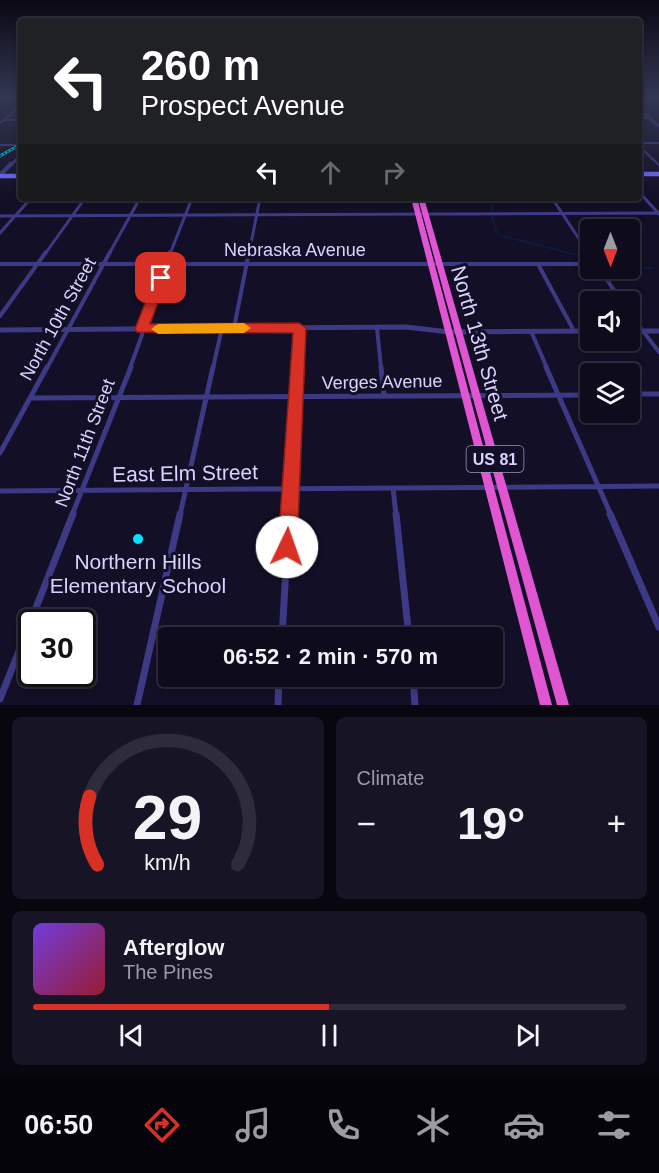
<!DOCTYPE html>
<meta charset="utf-8">
<style>
:root{--surface:#0e0b1c;--page:#171425;--text:#f1f3f6;--muted:#9b9ba3;--line:#2e2b3b;--accent:#d93025}
body{margin:0;font-family:Helvetica,sans-serif;background:var(--page);color:var(--text);height:100vh;display:flex;flex-direction:column;font-size:22px;white-space:nowrap}
*{box-sizing:border-box;margin:0}
p{font-size:20px;color:var(--muted)}
.icon{flex:none;width:33px;height:33px;fill:none;stroke:currentColor;stroke-width:2;stroke-linecap:round;stroke-linejoin:round}
.map{position:relative;height:705px;overflow:hidden}
.details{display:flex;flex-direction:column;gap:12px;padding:12px;background:#08060f;flex:1}
.details>*{flex:none}
.guide{position:absolute;left:18px;top:18px;width:624px;height:183px;border-radius:6px;box-shadow:0 3px 9px #0003,0 0 0 2px var(--line);background:#202124;color:#fff;overflow:hidden}
.needle{width:39px;rotate:180deg}
.tools{position:absolute;left:580px;top:219px;display:grid;gap:12px}
.tools a{display:grid;place-items:center;width:60px;height:60px;border-radius:6px;background:var(--surface);box-shadow:0 3px 9px #0003,0 0 0 2px var(--line);font-size:30px}
.speed{position:absolute;left:18px;top:609px;display:flex;gap:12px;font-size:30px;font-weight:700;text-align:center}
.speed>*{display:grid;place-content:center;width:78px;height:78px;border-radius:50%;background:var(--surface);box-shadow:0 3px 9px #0003,0 0 0 2px var(--line);line-height:1}
.speed .limit{border:3px solid #111;border-radius:9px;background:#fff;color:#111}
.pin{position:absolute;display:grid;place-items:center;width:51px;height:51px;color:#fff;margin:-26px;border-radius:12px;box-shadow:0 3px 9px #0006}
.me{position:absolute;width:66px;margin:-33px;rotate:3deg;stroke-linejoin:round;filter:drop-shadow(0 0 4px #0008)}
.turn{display:flex;align-items:center;gap:21px;height:126px;padding:0 24px;font-size:27px}
.turn .icon{width:78px;height:78px;stroke-width:2.5}
.turn b{display:block;font-size:42px;line-height:51px}
.lanes{display:flex;align-items:center;height:57px;padding:0 24px;background:#0003;justify-content:center;gap:30px;direction:ltr}
.lanes .off{opacity:.35}
.big{font-size:45px;font-weight:700;line-height:1.1}
.details .tile{flex:1;display:flex;flex-direction:column;justify-content:center;gap:9px;min-width:0;padding:0 21px;border-radius:9px;background:var(--page)}
.details .dial{align-items:center;gap:0}
.dial svg{height:156px;overflow:visible;fill:none;stroke:var(--line);stroke-width:7;stroke-linecap:round;text-anchor:middle}
.dial text{fill:var(--text);stroke:none}
.song{display:flex;align-items:center;gap:18px}
.cover{width:72px;height:72px;border-radius:9px;background:linear-gradient(135deg,hsl(260 70% 55%),hsl(350 70% 35%))}
.played{height:6px;border-radius:3px;background:linear-gradient(90deg,var(--accent) 50%,var(--line) 50%)}
.keys{display:flex;justify-content:space-around;direction:ltr}
.heat{display:flex;justify-content:space-between;align-items:center;font-size:33px;direction:ltr}
.details .tiles{flex:1;display:grid;gap:12px;grid-template-columns:1fr 1fr}
.tile:last-child{grid-column:span 2}
.trip{position:absolute;left:158px;top:627px;width:345px;height:60px;border-radius:6px;background:var(--surface);box-shadow:0 3px 9px #0003,0 0 0 2px var(--line);font-weight:700;line-height:60px;text-align:center}
.tab-bar{display:flex;height:96px;justify-content:space-around;align-items:center;background:#06040b;color:var(--muted)}
.tab-bar .icon{width:42px;height:42px}
.tab-bar .active{color:var(--accent)}
.tab-bar b{font-size:27px;color:var(--text)}
.map>svg:first-child{display:block}
</style>
<div class="map">
<svg width="659" height="705" viewBox="0 0 659 705">
<rect width="100%" height="100%" fill="#130f26"/>
<g fill="none" stroke-linecap="round" stroke-linejoin="round">
<path stroke="#0a1f44" stroke-width="1.5" d="M 491,212 L 494,198
M 492,216 L 496,231 L 502,236 L 586,257
M 630,268 L 653,268"/>
<path stroke="#3d3a85" stroke-width="2" d="M 0,99 L 21,99
M 639,118 L 649,118
M 3,120 L 21,120
M 0,123 L 21,106
M 639,143 L 659,143
M 0,145 L 21,145
M 639,146 L 659,165"/>
<path stroke="#3d3a85" stroke-width="3" d="M 639,192 L 659,214
M 552,198 L 589,254
M 0,216 L 659,213
M 0,233 L 31,198
M 45,254 L 85,198
M 109,254 L 140,198
M 170,254 L 192,198
M 249,254 L 260,198"/>
<path stroke="#3d3a85" stroke-width="4" d="M 588,252 L 591,257
M 0,264 L 591,264
M 538,264 L 574,331
M 599,268 L 622,302
M 630,314 L 659,352
M 0,316 L 46,252
M 234,328 L 249,252
M 377,328 L 381,368
M 531,331 L 547,368
M 47,368 L 110,252
M 130,368 L 142,335 L 143,322 L 170,252
M 213,368 L 222,328
M 297,368 L 299,328"/>
<path stroke="#3d3a85" stroke-width="5" d="M 381,367 L 384,395
M 546,367 L 611,515
M 630,394 L 659,394
M 30,398 L 591,395
M 0,453 L 47,367
M 393,488 L 396,515
M 0,491 L 659,486
M 72,515 L 131,367
M 180,515 L 213,367
M 289,515 L 297,367"/>
<path stroke="#3d3a85" stroke-width="7" d="M 396,514 L 409,638
M 610,514 L 659,627
M 282,638 L 289,514
M 413,676 L 415,705
M 0,699 L 73,514
M 137,705 L 180,514
M 278,705 L 279,676"/>
<path stroke="#3d3a85" stroke-width="3" d="M 639,109 L 659,126
M 10,166 L 21,155"/>
<path stroke="#3d3a85" stroke-width="4.5" d="M 0,175 L 11,164"/>
<path stroke="#3d3a85" stroke-width="5" d="M 0,330 L 406,327 L 449,332 L 591,331
M 630,331 L 659,331"/>
<path stroke="#6f6bff" stroke-width="4.5" d="M 639,174 L 659,174
M 0,176 L 21,176"/>
<path fill="#e055d1" fill-rule="evenodd" d="M 411,198 L 417,198 L 552,705 L 540,705 Z
M 418,198 L 424,198 L 569,705 L 557,705 Z"/>
<defs>
<path id="rail" d="M 0,156 L 21,144"/>
</defs>
<use href="#rail" stroke="#00e5ff" stroke-width="3"/>
<use href="#rail" stroke="#130f26" stroke-width="1.5" stroke-dasharray="2" stroke-linecap="butt"/>
</g>
<linearGradient id="sky" x2="0" y2="1"><stop stop-color="#0a0815"/><stop offset="0.5" stop-color="#333752"/><stop offset="1" stop-color="#333752" stop-opacity="0"/></linearGradient>
<rect width="659" height="195" fill="url(#sky)"/>
<path fill="#d93025" stroke="#8d1f18" stroke-width="1.5" d="M 161,274 L 167,278 L 150,324 L 299,323 L 306,328 L 297,547 L 294,553 L 287,556 L 281,553 L 278,547 L 293,333 L 137,332 L 135,329 L 155,278 Z"/>
<path fill="#f59e0b" d="M 244,323 L 251,328 L 244,333 L 158,334 L 151,329 L 158,324 Z"/>
<circle fill="#00e5ff" stroke="#130f26" stroke-width="2" cx="138" cy="539" r="6"/>
<g text-anchor="middle" dominant-baseline="central" stroke-width="6" stroke-linejoin="round" paint-order="stroke">
<rect fill="#130f26" stroke="#9e99be" stroke-width="1.5" x="466.5" y="446" width="57" height="26" rx="4.5"/>
<g font-size="16" font-weight="bold" fill="#d9d4ff">
<text x="495" y="459">US 81</text>
</g>
<g font-size="18" fill="#d9d4ff" stroke="#130f26">
<text x="295" y="250">Nebraska Avenue</text>
<text transform="translate(58 319) rotate(-61)">North 10th Street</text>
<text transform="translate(382 382) rotate(-1)">Verges Avenue</text>
<text transform="translate(85 443) rotate(-69)">North 11th Street</text>
</g>
<g font-size="21" fill="#d9d4ff" stroke="#130f26">
<text transform="translate(480 343) rotate(74)">North 13th Street</text>
<text transform="translate(185 473) rotate(-1)">East Elm Street</text>
</g>
<g font-size="21" fill="#d9d4ff" stroke="#130f26">
<text x="138" y="561">Northern Hills<tspan x="138" dy="24">Elementary School</tspan></text>
</g>
</g>
</svg>
<div class="tools">
<a><svg class="needle" viewBox="-14 -14 28 28"><path d="M0-13l5 13h-10z" fill="#e53935"/><path d="M0 13l5-13h-10z" fill="#9b9ba3"/></svg></a>
<a><svg class="icon" aria-label="sound" viewBox="0 0 24 24"><path d="M4 9h4l5-4v14l-5-4H4zM17 9q2 3 0 6"/></svg></a>
<a><svg class="icon" aria-label="layers" viewBox="0 0 24 24"><path d="M12 4l9 5-9 5-9-5zM3 14l9 5 9-5"/></svg></a>
</div>
<div class="speed"><div class="limit">30</div></div>
<div class="pin" style="left:161px;top:278px;background:#d93025"><svg class="icon" aria-label="arrive" viewBox="0 0 24 24"><path d="M6 21V4h12l-3 4 3 4H6"/></svg></div>
<svg class="me" style="left:287px;top:547px" viewBox="-20 -20 40 40"><circle r="19" fill="#fff"/><path d="M0-13L10 11 0 6-10 11z" fill="#d93025"/></svg>
<div class="trip">06:52 · 2 min · 570 m</div>
<div class="guide">
<div class="turn"><svg class="icon" aria-label="left" viewBox="0 0 24 24"><path d="M17 20v-9H6M10 6l-5 5 5 5"/></svg><div><b>260 m</b>Prospect Avenue</div></div>
<div class="lanes"><svg class="icon" aria-label="left" viewBox="0 0 24 24"><path d="M17 20v-9H6M10 6l-5 5 5 5"/></svg><svg class="icon off" aria-label="ahead" viewBox="0 0 24 24"><path d="M12 20V5M6 11l6-6 6 6"/></svg><svg class="icon off" aria-label="right" viewBox="0 0 24 24"><path d="M7 20v-9h11M14 6l5 5-5 5"/></svg></div>
</div>
</div>
<section class="details">
<div class="tiles">
<div class="tile dial"><svg viewBox="0 0 100 80">
<path d="M14 69A42 42 0 1 1 86 69"/>
<path d="M14 69A42 42 0 0 1 10 34" stroke="#d93025"/>
<text x="50" y="56" font-size="32" font-weight="700">29</text>
<text x="50" y="72" font-size="11">km/h</text>
</svg></div>
<div class="tile"><p>Climate</p>
<div class="heat"><a>−</a><b class="big">19°</b><a>+</a></div>
</div>
<div class="tile">
<div class="song"><i class="cover"></i><div><b>Afterglow</b><p>The Pines</p></div></div>
<div class="played"></div>
<div class="keys"><svg class="icon" aria-label="previous" viewBox="0 0 24 24"><path d="M18 5L8 12l10 7zM5 5v14"/></svg><svg class="icon" aria-label="pause" viewBox="0 0 24 24"><path d="M8 5v14M16 5v14"/></svg><svg class="icon" aria-label="next" viewBox="0 0 24 24"><path d="M6 5l10 7-10 7zM19 5v14"/></svg></div>
</div>
</div>
</section>
<nav class="tab-bar">
<b>06:50</b>
<svg class="icon active" aria-label="directions" viewBox="0 0 24 24"><path d="M12 3l9 9-9 9-9-9zM9 14v-3h6M13 9l2 2-2 2"/></svg>
<svg class="icon" aria-label="music" viewBox="0 0 24 24"><path d="M9 18V5l10-2v13"/><circle cx="6" cy="18" r="3"/><circle cx="16" cy="16" r="3"/></svg>
<svg class="icon" aria-label="phone" viewBox="0 0 24 24"><path d="M5 4h4l2 5-3 2q2 4 5 5l2-3 5 2v4C11 20 4 13 5 4z"/></svg>
<svg class="icon" aria-label="climate" viewBox="0 0 24 24"><path d="M12 3v18M4 7l16 10M4 17L20 7"/></svg>
<svg class="icon" aria-label="car" viewBox="0 0 24 24"><path d="M5 17H2v-5l4-1 3-4h7l3 4 3 1v5h-3M9 17h6M6 11h13"/><circle cx="7" cy="17" r="2"/><circle cx="17" cy="17" r="2"/></svg>
<svg class="icon" aria-label="filters" viewBox="0 0 24 24"><path d="M4 7h16M4 17h16"/><circle cx="9" cy="7" r="2"/><circle cx="15" cy="17" r="2"/></svg>
</nav>
